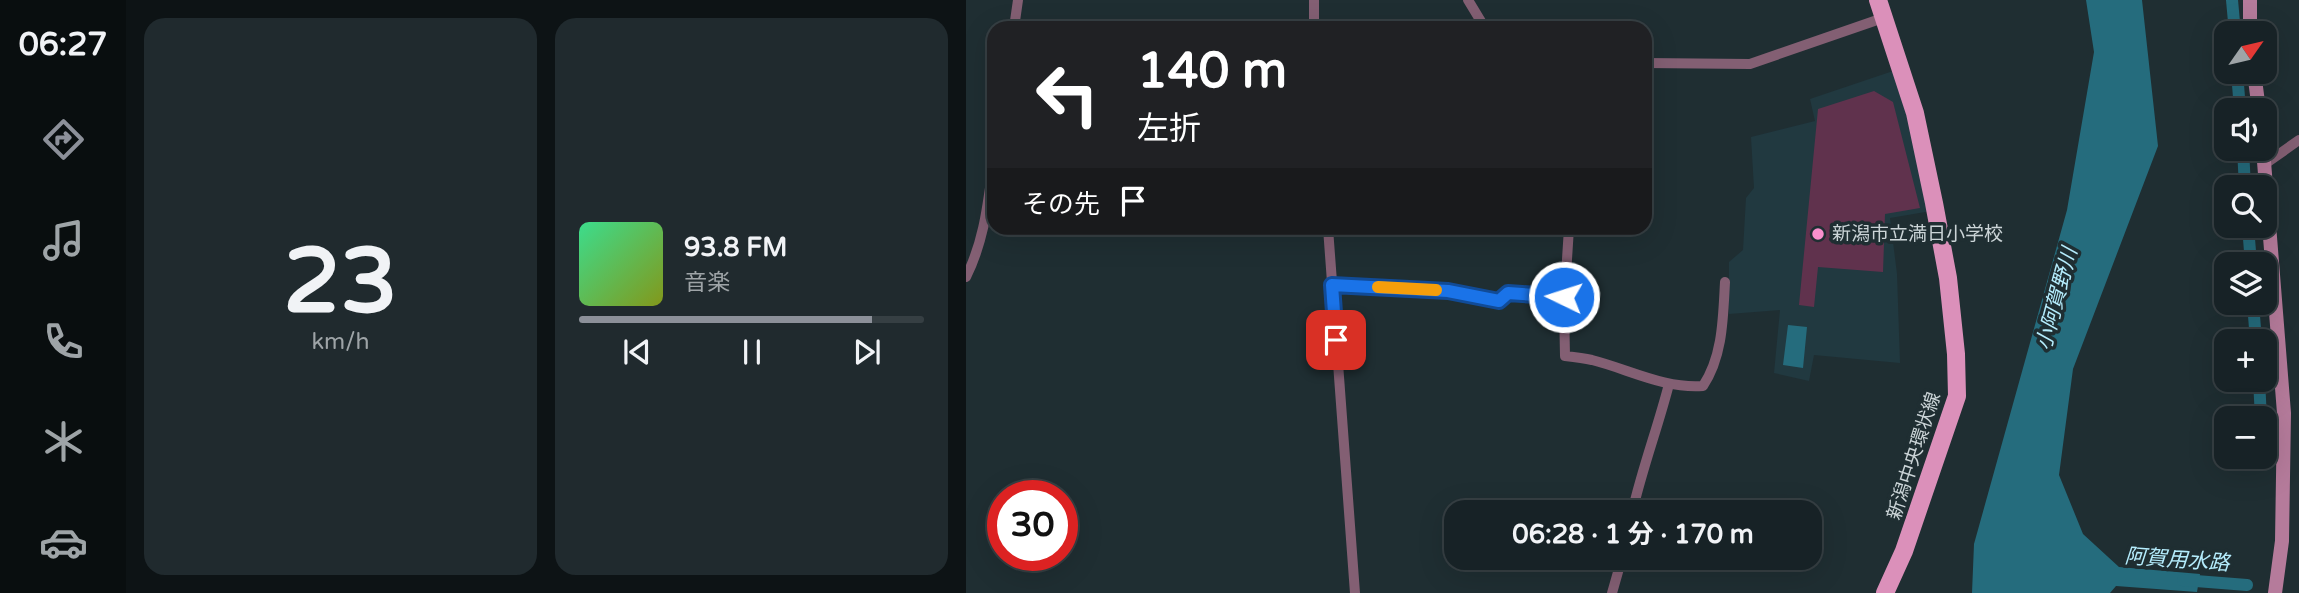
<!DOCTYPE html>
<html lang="ja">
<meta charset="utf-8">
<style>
:root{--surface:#172226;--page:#202a2e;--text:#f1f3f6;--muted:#9ea4a7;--line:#363f43;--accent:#8c9099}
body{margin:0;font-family:"Varela Round","Noto Sans JP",sans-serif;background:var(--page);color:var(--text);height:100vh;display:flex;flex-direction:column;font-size:26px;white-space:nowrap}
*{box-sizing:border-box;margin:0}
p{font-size:23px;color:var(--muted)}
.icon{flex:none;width:38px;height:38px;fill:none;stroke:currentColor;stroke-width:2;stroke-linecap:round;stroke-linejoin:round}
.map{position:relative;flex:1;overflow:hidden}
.details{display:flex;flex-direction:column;gap:18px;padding:18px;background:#0d1315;width:840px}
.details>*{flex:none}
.top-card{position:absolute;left:21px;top:21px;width:665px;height:214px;border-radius:21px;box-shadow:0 7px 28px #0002,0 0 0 2px var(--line);background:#202124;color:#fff;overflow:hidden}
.needle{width:46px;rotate:56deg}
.controls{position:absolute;left:1248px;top:21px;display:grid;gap:14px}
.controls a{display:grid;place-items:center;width:63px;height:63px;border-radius:14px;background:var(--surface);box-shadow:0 7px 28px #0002,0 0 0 2px var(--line);font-size:35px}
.speed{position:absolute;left:21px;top:480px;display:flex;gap:14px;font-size:35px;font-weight:700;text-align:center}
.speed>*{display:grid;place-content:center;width:91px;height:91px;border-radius:50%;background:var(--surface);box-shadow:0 7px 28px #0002,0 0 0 2px var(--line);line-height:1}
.speed .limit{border:10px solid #d22;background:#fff;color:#111}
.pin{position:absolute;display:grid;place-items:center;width:60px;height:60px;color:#fff;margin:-30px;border-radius:14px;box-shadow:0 4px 10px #0006}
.me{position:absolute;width:77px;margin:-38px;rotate:274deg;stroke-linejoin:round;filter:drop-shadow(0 0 5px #0008)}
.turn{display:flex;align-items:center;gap:24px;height:147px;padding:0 35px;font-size:32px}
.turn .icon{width:91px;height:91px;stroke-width:2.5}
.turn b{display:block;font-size:49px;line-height:60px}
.then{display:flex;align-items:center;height:66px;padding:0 35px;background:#0003;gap:14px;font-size:26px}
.details .widget{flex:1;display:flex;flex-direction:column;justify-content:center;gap:10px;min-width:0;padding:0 24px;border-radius:21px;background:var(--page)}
.details .dial{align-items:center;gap:0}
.dial b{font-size:91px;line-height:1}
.song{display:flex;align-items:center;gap:21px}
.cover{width:84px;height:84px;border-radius:10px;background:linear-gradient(135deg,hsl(150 70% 55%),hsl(70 70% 35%))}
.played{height:7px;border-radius:4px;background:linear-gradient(90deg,var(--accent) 85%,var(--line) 85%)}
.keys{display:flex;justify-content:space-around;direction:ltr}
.details .tiles{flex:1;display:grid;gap:18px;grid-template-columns:repeat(2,1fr)}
.trip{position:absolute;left:478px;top:500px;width:378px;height:70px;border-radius:21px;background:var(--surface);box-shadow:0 7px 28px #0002,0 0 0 2px var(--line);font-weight:700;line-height:70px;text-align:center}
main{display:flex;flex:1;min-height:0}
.menu{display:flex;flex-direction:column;width:126px;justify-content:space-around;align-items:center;background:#090e0f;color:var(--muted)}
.menu .icon{width:49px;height:49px}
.menu .active{color:var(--accent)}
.menu b{font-size:32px;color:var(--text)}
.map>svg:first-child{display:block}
</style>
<main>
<nav class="menu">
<b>06:27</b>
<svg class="icon active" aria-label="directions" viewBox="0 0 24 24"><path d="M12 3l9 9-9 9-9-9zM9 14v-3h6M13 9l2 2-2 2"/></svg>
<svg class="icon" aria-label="music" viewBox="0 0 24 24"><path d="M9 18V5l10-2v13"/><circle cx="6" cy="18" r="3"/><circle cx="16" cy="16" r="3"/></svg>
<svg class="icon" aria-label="phone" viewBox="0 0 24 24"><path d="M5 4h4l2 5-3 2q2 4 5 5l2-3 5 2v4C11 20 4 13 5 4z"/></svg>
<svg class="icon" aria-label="climate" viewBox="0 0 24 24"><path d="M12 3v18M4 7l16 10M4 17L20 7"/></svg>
<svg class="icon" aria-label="car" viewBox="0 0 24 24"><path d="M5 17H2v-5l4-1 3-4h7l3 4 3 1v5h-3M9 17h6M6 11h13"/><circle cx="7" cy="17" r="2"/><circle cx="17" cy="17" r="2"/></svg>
</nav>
<section class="details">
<div class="tiles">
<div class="widget dial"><b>23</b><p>km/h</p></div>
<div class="widget">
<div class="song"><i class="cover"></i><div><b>93.8 FM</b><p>音楽</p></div></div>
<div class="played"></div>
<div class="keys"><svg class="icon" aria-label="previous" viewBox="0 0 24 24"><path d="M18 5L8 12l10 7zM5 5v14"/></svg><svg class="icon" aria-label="pause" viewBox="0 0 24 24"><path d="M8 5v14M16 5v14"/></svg><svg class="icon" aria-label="next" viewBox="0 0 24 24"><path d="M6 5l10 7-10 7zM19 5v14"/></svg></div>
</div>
</div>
</section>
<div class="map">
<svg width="1333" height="593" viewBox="0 0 1333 593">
<rect width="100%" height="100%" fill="#1f2e32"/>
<path fill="#213940" d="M 930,70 L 965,211 L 924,218 L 931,274 L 934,363 L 848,355 L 843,381 L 808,373 L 814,310 L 763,314 L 763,262 L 777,250 L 780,198 L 788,188 L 785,137 L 849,121 L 844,99 Z"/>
<path fill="#60324d" d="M 908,91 L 927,102 L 954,208 L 919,214 L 917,272 L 852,267 L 848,307 L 833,305 L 852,109 Z"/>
<path fill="#256c7d" d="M 1120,0 L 1176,0 L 1192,146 L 1107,369 L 1093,475 L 1117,534 L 1153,567 L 1234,574 L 1231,592 L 1150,586 L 1144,593 L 1006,593 L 1008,544 L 1101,210 L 1128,52 Z
M 822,325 L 841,327 L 837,368 L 817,365 Z"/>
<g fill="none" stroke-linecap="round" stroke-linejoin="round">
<path stroke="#256c7d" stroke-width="12" d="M 1266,0 L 1269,33
M 1271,72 L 1274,110
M 1277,149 L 1279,187
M 1282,226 L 1285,264
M 1287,303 L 1290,341
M 1293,380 L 1295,418
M 1217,580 L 1281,585"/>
<path stroke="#835f73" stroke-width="10" d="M 502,0 L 519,28
M 48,28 L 52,0
M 348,28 L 348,0
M 679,63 L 784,64 L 917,18
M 1299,164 L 1333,140
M 362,228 L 389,593
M 603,228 L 598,306 L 599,356 C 608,357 617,358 626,360 C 662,369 699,389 737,386 C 757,356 757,318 759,282
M 0,277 C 19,239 22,201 28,159
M 366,285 L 482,291 L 533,301 L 543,293 L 599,297
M 666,513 C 676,469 692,427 703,384
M 646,593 L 656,558"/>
<path stroke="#b57b9b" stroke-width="14" d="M 1284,33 L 1284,0
M 1288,72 L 1293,110
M 1297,149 L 1318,413 L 1316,541 L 1309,593"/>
<path stroke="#db90ba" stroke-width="18" d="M 912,0 L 949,113 L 968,203 L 982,278 L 990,354 L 991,396 L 938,551 L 919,593"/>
</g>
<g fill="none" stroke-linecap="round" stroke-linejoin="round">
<defs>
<path id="route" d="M 370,340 L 366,285 L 482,291 L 533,301 L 542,293 L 598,297"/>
</defs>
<use href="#route" stroke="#114b97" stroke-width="18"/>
<use href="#route" stroke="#1a73e8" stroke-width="12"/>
<path stroke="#f59e0b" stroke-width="12" d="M 412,287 L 470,290"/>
</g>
<circle fill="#f890cd" stroke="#1f2e32" stroke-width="2.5" cx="852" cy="234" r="7"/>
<g text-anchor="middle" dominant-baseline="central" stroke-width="7" stroke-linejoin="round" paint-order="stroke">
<g font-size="19" fill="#cbd4d7" stroke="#1f2e32" text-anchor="start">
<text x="866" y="234">新潟市立満日小学校</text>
</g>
<g font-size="19" fill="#cbd4d7" stroke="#1f2e32">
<text transform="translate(948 456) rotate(-72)">新潟中央環状線</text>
</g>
<g font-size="21" font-style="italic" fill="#b5edfd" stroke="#1f2e32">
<text transform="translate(1091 299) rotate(-75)">小阿賀野川</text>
<text transform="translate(1211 560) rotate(4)">阿賀用水路</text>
</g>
</g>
</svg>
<div class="controls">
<a><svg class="needle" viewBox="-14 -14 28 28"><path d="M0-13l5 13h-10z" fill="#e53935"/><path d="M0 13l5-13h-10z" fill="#9ea4a7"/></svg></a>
<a><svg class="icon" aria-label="sound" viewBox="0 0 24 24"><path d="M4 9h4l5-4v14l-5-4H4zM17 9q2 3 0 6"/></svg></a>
<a><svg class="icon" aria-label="search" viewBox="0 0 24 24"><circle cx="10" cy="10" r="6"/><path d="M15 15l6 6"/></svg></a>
<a><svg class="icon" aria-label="layers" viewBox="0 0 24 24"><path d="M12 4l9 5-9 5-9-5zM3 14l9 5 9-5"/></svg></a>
<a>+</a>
<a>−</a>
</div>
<div class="speed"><div class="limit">30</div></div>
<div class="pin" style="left:370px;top:340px;background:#d93025"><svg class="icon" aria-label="arrive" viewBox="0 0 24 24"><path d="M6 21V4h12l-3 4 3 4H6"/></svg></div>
<svg class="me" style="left:598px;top:297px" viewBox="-20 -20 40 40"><circle r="17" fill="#1a73e8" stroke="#fff" stroke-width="3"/><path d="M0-11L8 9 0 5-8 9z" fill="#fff"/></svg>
<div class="trip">06:28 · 1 分 · 170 m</div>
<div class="top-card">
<div class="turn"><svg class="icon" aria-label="left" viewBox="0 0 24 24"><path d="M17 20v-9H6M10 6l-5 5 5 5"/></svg><div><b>140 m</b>左折</div></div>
<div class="then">その先<svg class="icon" aria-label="arrive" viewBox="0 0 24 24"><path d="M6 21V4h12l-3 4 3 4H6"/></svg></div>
</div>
</div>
</main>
